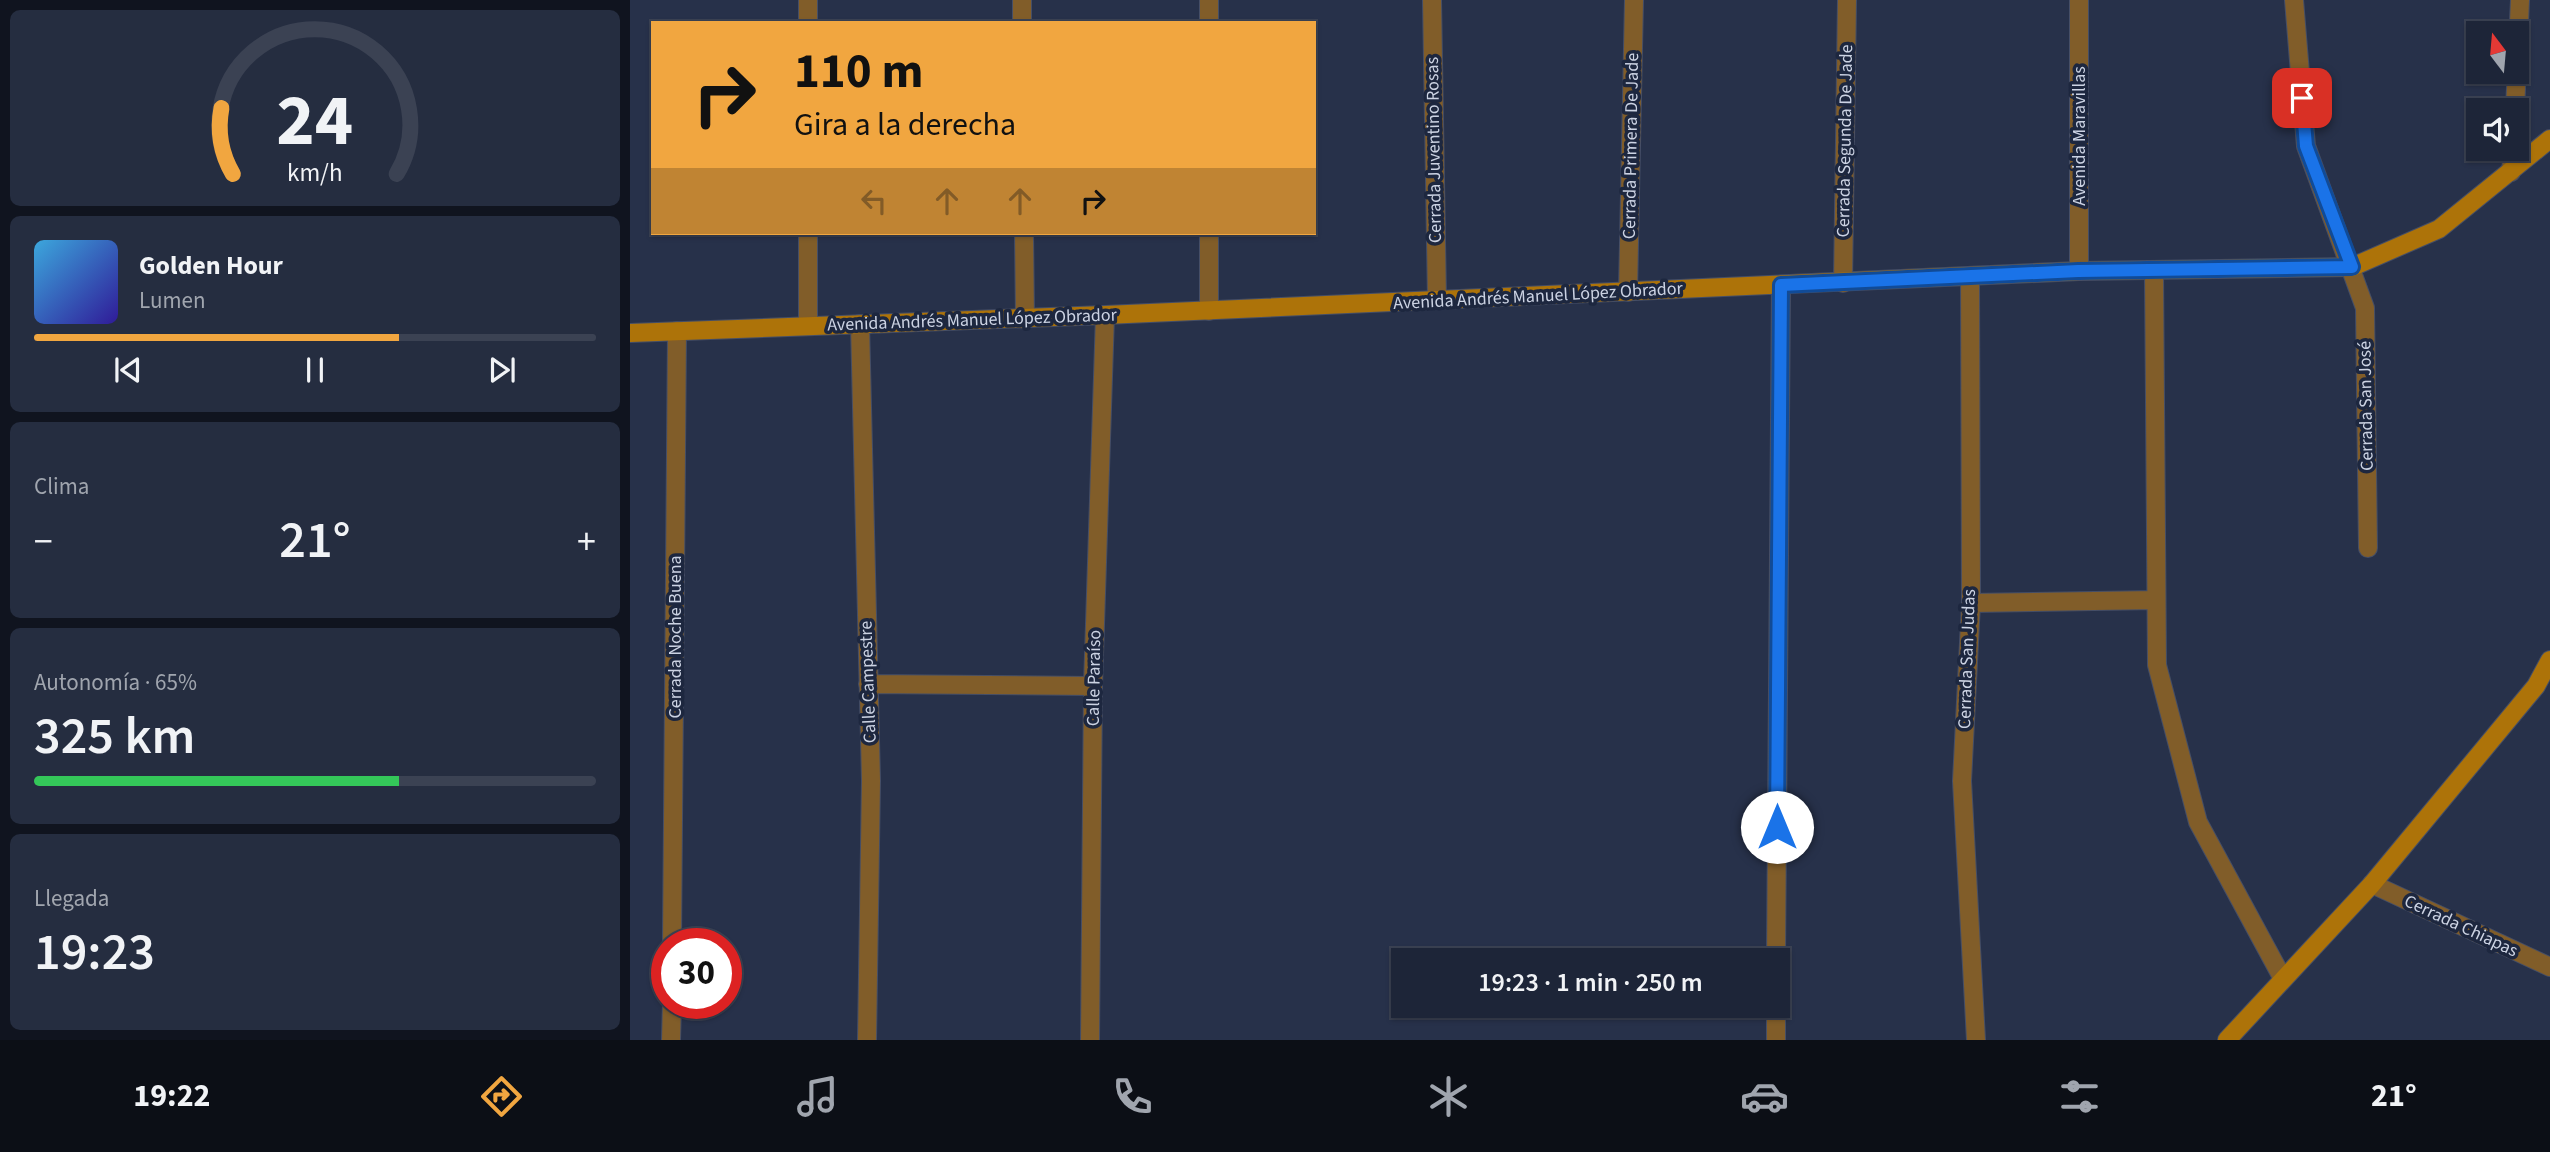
<!DOCTYPE html>
<html lang="es">
<meta charset="utf-8">
<style>
:root{--surface:#1d2538;--page:#252d40;--text:#f1f3f6;--muted:#a0a5ae;--line:#3b4253;--accent:#f1a640}
body{margin:0;font-family:"Source Sans 3",sans-serif;background:var(--page);color:var(--text);height:100vh;display:flex;flex-direction:column;font-size:26px;white-space:nowrap}
*{box-sizing:border-box;margin:0}
p{font-size:23px;color:var(--muted)}
.icon{flex:none;width:38px;height:38px;fill:none;stroke:currentColor;stroke-width:2;stroke-linecap:round;stroke-linejoin:round}
.map{position:relative;flex:1;overflow:hidden}
.sheet{display:flex;flex-direction:column;gap:10px;padding:10px;background:#10141f;width:630px}
.sheet>*{flex:none}
.hud{position:absolute;left:21px;top:21px;width:665px;height:214px;border-radius:0px;box-shadow:0 2px 5px #0004,0 0 0 2px var(--line);background:#f1a640;color:#111;overflow:hidden}
.needle{width:46px;rotate:344deg}
.tools{position:absolute;left:1836px;top:21px;display:grid;gap:14px}
.tools a{display:grid;place-items:center;width:63px;height:63px;border-radius:0px;background:var(--surface);box-shadow:0 2px 5px #0004,0 0 0 2px var(--line);font-size:35px}
.speed{position:absolute;left:21px;top:928px;display:flex;gap:14px;font-size:35px;font-weight:700;text-align:center}
.speed>*{display:grid;place-content:center;width:91px;height:91px;border-radius:50%;background:var(--surface);box-shadow:0 2px 5px #0004,0 0 0 2px var(--line);line-height:1}
.speed .limit{border:10px solid #d22;background:#fff;color:#111}
.pin{position:absolute;display:grid;place-items:center;width:60px;height:60px;color:#fff;margin:-30px;border-radius:14px;box-shadow:0 4px 10px #0006}
.me{position:absolute;width:77px;margin:-38px;rotate:0deg;stroke-linejoin:round;filter:drop-shadow(0 0 5px #0008)}
.turn{display:flex;align-items:center;gap:24px;height:147px;padding:0 28px;font-size:32px}
.turn .icon{width:91px;height:91px;stroke-width:2.5}
.turn b{display:block;font-size:49px;line-height:60px}
.lanes{display:flex;align-items:center;height:66px;padding:0 28px;background:#0003;justify-content:center;gap:35px;direction:ltr}
.lanes .off{opacity:.35}
.big{font-size:52px;font-weight:600;line-height:1.1}
.sheet .card{flex:1;display:flex;flex-direction:column;justify-content:center;gap:10px;min-width:0;padding:0 24px;border-radius:10px;background:var(--page)}
.sheet .dial{align-items:center;gap:0}
.dial svg{height:182px;overflow:visible;fill:none;stroke:var(--line);stroke-width:7;stroke-linecap:round;text-anchor:middle}
.dial text{fill:var(--text);stroke:none}
.song{display:flex;align-items:center;gap:21px}
.cover{width:84px;height:84px;border-radius:10px;background:linear-gradient(135deg,hsl(200 70% 55%),hsl(250 70% 35%))}
.played{height:7px;border-radius:4px;background:linear-gradient(90deg,var(--accent) 65%,var(--line) 65%)}
.keys{display:flex;justify-content:space-around;direction:ltr}
.heat{display:flex;justify-content:space-between;align-items:center;font-size:38px;direction:ltr}
.charge{height:10px;border-radius:5px;background:linear-gradient(90deg,#34c759 65%,var(--line) 0)}
.trip{position:absolute;left:761px;top:948px;width:399px;height:70px;border-radius:0px;background:var(--surface);box-shadow:0 2px 5px #0004,0 0 0 2px var(--line);font-weight:600;line-height:70px;text-align:center}
.menu{display:flex;height:112px;justify-content:space-around;align-items:center;background:#0c0f16;color:var(--muted)}
.menu .icon{width:49px;height:49px}
.menu .on{color:var(--accent)}
.menu b{font-size:32px;color:var(--text)}
main{display:flex;flex:1;min-height:0}
.map>svg:first-child{display:block}
</style>
<main>
<section class="sheet">
<div class="card dial"><svg viewBox="0 0 100 80">
<path d="M14 69A42 42 0 1 1 86 69"/>
<path d="M14 69A42 42 0 0 1 9 40" stroke="#f1a640"/>
<text x="50" y="56" font-size="32" font-weight="700">24</text>
<text x="50" y="72" font-size="11">km/h</text>
</svg></div>
<div class="card">
<div class="song"><i class="cover"></i><div><b>Golden Hour</b><p>Lumen</p></div></div>
<div class="played"></div>
<div class="keys"><svg class="icon" aria-label="previous" viewBox="0 0 24 24"><path d="M18 5L8 12l10 7zM5 5v14"/></svg><svg class="icon" aria-label="pause" viewBox="0 0 24 24"><path d="M8 5v14M16 5v14"/></svg><svg class="icon" aria-label="next" viewBox="0 0 24 24"><path d="M6 5l10 7-10 7zM19 5v14"/></svg></div>
</div>
<div class="card"><p>Clima</p>
<div class="heat"><a>−</a><b class="big">21°</b><a>+</a></div>
</div>
<div class="card"><p>Autonomía · 65%</p><b class="big">325 km</b><div class="charge"></div></div>
<div class="card"><p>Llegada</p><b class="big">19:23</b></div>
</section>
<div class="map">
<svg width="1920" height="1040" viewBox="0 0 1920 1040">
<rect width="100%" height="100%" fill="#27314a"/>
<g fill="none" stroke-linecap="round" stroke-linejoin="round">
<defs>
<path id="street" d="M 178,0 L 178,23
M 392,0 L 392,23
M 579,0 L 579,23
M 802,0 L 807,300
M 1664,0 L 1676,146 L 1735,308 L 1738,548
M 1885,110 L 1890,0
M 1881,172 L 1883,149
M 178,233 L 178,326
M 394,233 L 395,319
M 579,233 L 579,311
M 1449,271 L 1449,0
M 1524,271 L 1527,665 L 1568,822 L 1653,979
M 1340,277 L 1341,603 L 1332,781 L 1346,1040
M 1213,283 L 1217,0
M 998,292 L 1004,0
M 230,324 L 241,781 L 237,1040
M 1341,603 L 1526,600
M 238,684 L 463,686
M 1742,884 L 1920,967
M 42,943 L 47,331
M 1146,961 L 1151,285
M 41,1040 L 42,1003
M 460,1040 L 463,686 L 475,315
M 1146,1040 L 1146,1006"/>
<path id="secondary" d="M 0,333 L 475,315 L 1449,271 L 1722,267 L 1809,229 L 1920,139
M 1597,1040 L 1742,884 L 1906,686 L 1920,660"/>
</defs>
<use href="#street" stroke="#454e66" stroke-width="20"/>
<use href="#secondary" stroke="#454e66" stroke-width="20"/>
<use href="#street" stroke="#815d29" stroke-width="18"/>
<use href="#secondary" stroke="#ad7309" stroke-width="18"/>
</g>
<g fill="none" stroke-linecap="round" stroke-linejoin="round">
<defs>
<path id="route" d="M 1147,827 L 1151,285 L 1448,271 L 1722,267 L 1676,146 L 1672,98"/>
</defs>
<use href="#route" stroke="#114b97" stroke-width="18"/>
<use href="#route" stroke="#1a73e8" stroke-width="12"/>
</g>
<g text-anchor="middle" dominant-baseline="central" stroke-width="7" stroke-linejoin="round" paint-order="stroke">
<g font-size="18" fill="#ccd3e3" stroke="#1d273f">
<text transform="translate(1449 136) rotate(-90)">Avenida Maravillas</text>
<text transform="translate(1215 141) rotate(-89)">Cerrada Segunda De Jade</text>
<text transform="translate(1001 146) rotate(-89)">Cerrada Primera De Jade</text>
<text transform="translate(804 150) rotate(-91)">Cerrada Juventino Rosas</text>
<text transform="translate(908 296) rotate(-3)">Avenida Andrés Manuel López Obrador</text>
<text transform="translate(342 320) rotate(-2)">Avenida Andrés Manuel López Obrador</text>
<text transform="translate(1736 406) rotate(-91)">Cerrada San José</text>
<text transform="translate(45 637) rotate(-90)">Cerrada Noche Buena</text>
<text transform="translate(1337 659) rotate(-88)">Cerrada San Judas</text>
<text transform="translate(464 678) rotate(-89)">Calle Paraíso</text>
<text transform="translate(238 682) rotate(-92)">Calle Campestre</text>
<text transform="translate(1831 926) rotate(25)">Cerrada Chiapas</text>
</g>
</g>
</svg>
<div class="tools">
<a><svg class="needle" viewBox="-14 -14 28 28"><path d="M0-13l5 13h-10z" fill="#e53935"/><path d="M0 13l5-13h-10z" fill="#a0a5ae"/></svg></a>
<a><svg class="icon" aria-label="sound" viewBox="0 0 24 24"><path d="M4 9h4l5-4v14l-5-4H4zM17 9q2 3 0 6"/></svg></a>
</div>
<div class="speed"><div class="limit">30</div></div>
<div class="pin" style="left:1672px;top:98px;background:#d93025"><svg class="icon" aria-label="arrive" viewBox="0 0 24 24"><path d="M6 21V4h12l-3 4 3 4H6"/></svg></div>
<svg class="me" style="left:1147px;top:827px" viewBox="-20 -20 40 40"><circle r="19" fill="#fff"/><path d="M0-13L10 11 0 6-10 11z" fill="#1a73e8"/></svg>
<div class="trip">19:23 · 1 min · 250 m</div>
<div class="hud">
<div class="turn"><svg class="icon" aria-label="right" viewBox="0 0 24 24"><path d="M7 20v-9h11M14 6l5 5-5 5"/></svg><div><b>110 m</b>Gira a la derecha</div></div>
<div class="lanes"><svg class="icon off" aria-label="left" viewBox="0 0 24 24"><path d="M17 20v-9H6M10 6l-5 5 5 5"/></svg><svg class="icon off" aria-label="ahead" viewBox="0 0 24 24"><path d="M12 20V5M6 11l6-6 6 6"/></svg><svg class="icon off" aria-label="ahead" viewBox="0 0 24 24"><path d="M12 20V5M6 11l6-6 6 6"/></svg><svg class="icon" aria-label="right" viewBox="0 0 24 24"><path d="M7 20v-9h11M14 6l5 5-5 5"/></svg></div>
</div>
</div>
</main>
<nav class="menu">
<b>19:22</b>
<svg class="icon on" aria-label="directions" viewBox="0 0 24 24"><path d="M12 3l9 9-9 9-9-9zM9 14v-3h6M13 9l2 2-2 2"/></svg>
<svg class="icon" aria-label="music" viewBox="0 0 24 24"><path d="M9 18V5l10-2v13"/><circle cx="6" cy="18" r="3"/><circle cx="16" cy="16" r="3"/></svg>
<svg class="icon" aria-label="phone" viewBox="0 0 24 24"><path d="M5 4h4l2 5-3 2q2 4 5 5l2-3 5 2v4C11 20 4 13 5 4z"/></svg>
<svg class="icon" aria-label="climate" viewBox="0 0 24 24"><path d="M12 3v18M4 7l16 10M4 17L20 7"/></svg>
<svg class="icon" aria-label="car" viewBox="0 0 24 24"><path d="M5 17H2v-5l4-1 3-4h7l3 4 3 1v5h-3M9 17h6M6 11h13"/><circle cx="7" cy="17" r="2"/><circle cx="17" cy="17" r="2"/></svg>
<svg class="icon" aria-label="filters" viewBox="0 0 24 24"><path d="M4 7h16M4 17h16"/><circle cx="9" cy="7" r="2"/><circle cx="15" cy="17" r="2"/></svg>
<b>21°</b>
</nav>
